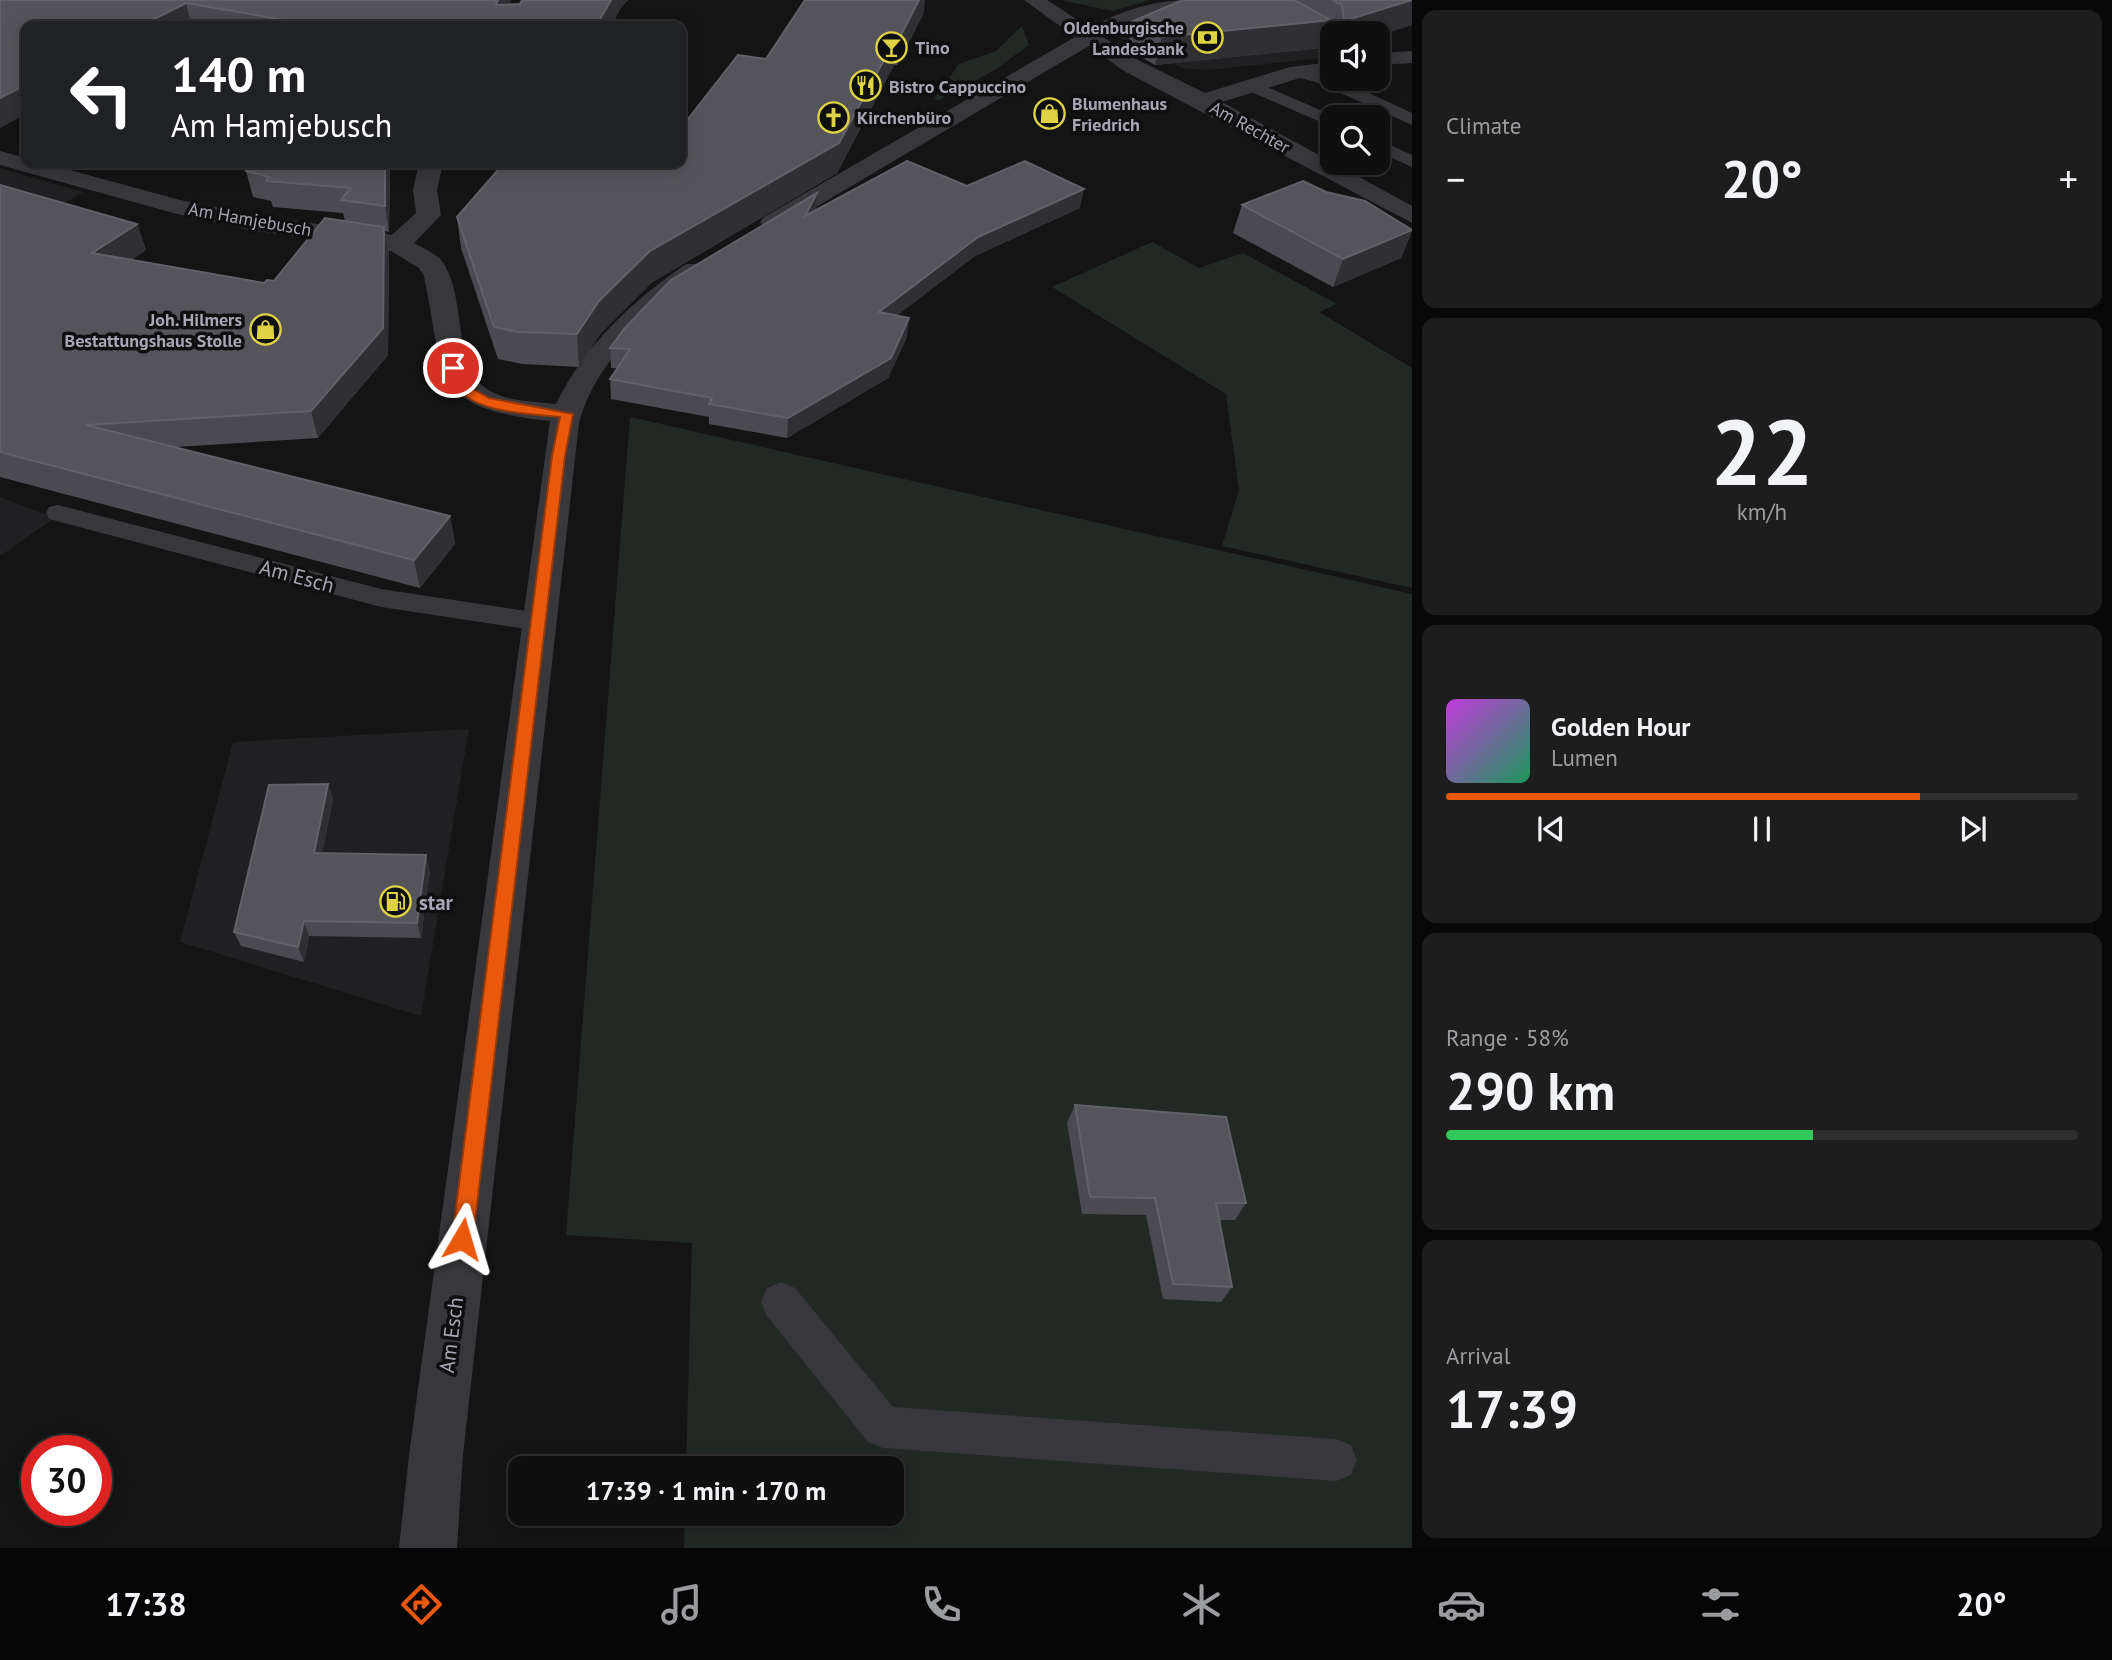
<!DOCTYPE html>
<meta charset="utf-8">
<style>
:root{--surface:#0f0f10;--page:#1d1d1e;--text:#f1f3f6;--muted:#9b9c9f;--line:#2f2f30;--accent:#ea580c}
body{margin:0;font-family:"PT Sans",sans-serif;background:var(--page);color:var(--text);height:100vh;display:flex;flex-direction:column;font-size:26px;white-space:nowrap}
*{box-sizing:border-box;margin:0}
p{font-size:23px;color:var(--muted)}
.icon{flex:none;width:38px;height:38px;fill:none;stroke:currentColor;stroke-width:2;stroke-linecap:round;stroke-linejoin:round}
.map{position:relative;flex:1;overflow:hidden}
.sheet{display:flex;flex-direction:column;gap:10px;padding:10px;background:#080809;width:700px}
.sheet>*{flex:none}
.hud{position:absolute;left:21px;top:21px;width:665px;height:147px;border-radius:14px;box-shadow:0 4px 18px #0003,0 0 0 2px var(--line);background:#202124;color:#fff;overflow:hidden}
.controls{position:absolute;left:1320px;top:21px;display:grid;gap:14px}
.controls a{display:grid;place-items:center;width:70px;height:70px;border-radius:14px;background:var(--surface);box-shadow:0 4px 18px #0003,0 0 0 2px var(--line);font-size:35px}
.speed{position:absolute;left:21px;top:1435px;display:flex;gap:14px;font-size:35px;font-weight:700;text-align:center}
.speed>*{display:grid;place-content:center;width:91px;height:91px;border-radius:50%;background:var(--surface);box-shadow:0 4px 18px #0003,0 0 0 2px var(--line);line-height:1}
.speed .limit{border:10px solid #d22;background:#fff;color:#111}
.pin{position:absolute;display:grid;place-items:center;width:60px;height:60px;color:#fff;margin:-30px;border:4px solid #fff;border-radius:50%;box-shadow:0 2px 7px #0007}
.me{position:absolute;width:77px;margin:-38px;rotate:7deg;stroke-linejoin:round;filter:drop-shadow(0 0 5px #0008)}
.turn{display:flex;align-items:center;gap:24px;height:147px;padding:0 35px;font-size:32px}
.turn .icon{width:91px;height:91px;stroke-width:2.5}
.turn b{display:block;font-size:49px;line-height:60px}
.big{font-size:52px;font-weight:700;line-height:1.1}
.sheet .card{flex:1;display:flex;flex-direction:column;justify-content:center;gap:10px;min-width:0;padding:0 24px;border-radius:14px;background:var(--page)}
.sheet .dial{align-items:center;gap:0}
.dial b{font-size:91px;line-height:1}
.song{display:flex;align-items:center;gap:21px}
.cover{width:84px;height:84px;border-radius:10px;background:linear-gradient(135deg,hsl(290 70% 55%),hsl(150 70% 35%))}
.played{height:7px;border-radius:4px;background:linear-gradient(90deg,var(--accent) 75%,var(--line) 75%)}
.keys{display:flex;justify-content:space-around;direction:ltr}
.heat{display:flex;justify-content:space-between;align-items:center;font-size:38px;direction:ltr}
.charge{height:10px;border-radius:5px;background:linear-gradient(90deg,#34c759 58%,var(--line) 0)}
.trip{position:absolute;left:508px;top:1456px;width:396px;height:70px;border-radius:14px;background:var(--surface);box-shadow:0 4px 18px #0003,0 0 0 2px var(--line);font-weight:700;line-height:70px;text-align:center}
.menu{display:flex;height:112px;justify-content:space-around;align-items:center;background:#060606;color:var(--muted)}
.menu .icon{width:49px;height:49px}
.menu .selected{color:var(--accent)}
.menu b{font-size:32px;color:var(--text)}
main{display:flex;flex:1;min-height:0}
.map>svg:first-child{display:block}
</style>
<main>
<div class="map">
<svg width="1412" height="1548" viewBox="0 0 1412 1548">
<rect width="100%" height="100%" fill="#141415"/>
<path fill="#202022" d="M 1232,0 L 1331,57 L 1208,70 L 1182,68 L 1120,38 Z
M 0,168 L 83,192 L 0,242 Z
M 0,497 L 55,518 L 0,556 Z
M 469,729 L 421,1016 L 180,942 L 233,742 Z"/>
<path fill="#222925" d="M 1060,0 L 1151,0 L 1113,11 Z
M 1022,26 L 1029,45 L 995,70 L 939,100 L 934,99 L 959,64 L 996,51 Z
M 1152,242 L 1199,268 L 1243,253 L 1337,304 L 1319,312 L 1412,368 L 1412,588 L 1222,546 L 1239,490 L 1226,394 L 1052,287 Z
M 630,417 L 1412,594 L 1412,1548 L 684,1548 L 685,1514 L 891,1514 L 891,1468 L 686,1468 L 692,1243 L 566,1235 Z"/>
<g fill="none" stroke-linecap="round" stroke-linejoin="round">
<path fill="#38373c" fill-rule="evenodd" d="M 1298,67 L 1328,74 L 1412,113 L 1412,125 L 1316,82 L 1292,76 L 1292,68 Z
M 1253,81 L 1336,117 L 1332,117 L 1332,127 L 1247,90 L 1245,86 Z
M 1377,139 L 1412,155 L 1412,167 L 1377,151 Z
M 58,505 L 381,589 L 540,613 L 550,616 L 553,622 L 550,628 L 540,631 L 381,607 L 49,519 L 46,513 L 49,507 Z
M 781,1282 L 795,1288 L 893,1407 L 1336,1439 L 1351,1445 L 1357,1460 L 1351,1475 L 1336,1481 L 883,1448 L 868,1442 L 767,1316 L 761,1302 L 767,1288 Z"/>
<path fill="#38373c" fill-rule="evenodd" d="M 1024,0 L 1047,0 L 1090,28 C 1121,10 1155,0 1192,0 L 1189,4 L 1122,26 L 1103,37 L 1140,61 L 1205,93 L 1290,67 L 1332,62 L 1332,74 L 1300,78 L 1222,102 L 1412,206 L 1412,223 L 1124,71 L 1089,46 L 782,227 L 764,227 L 760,222 L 764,217 L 1075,37 Z
M 1412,51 L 1412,63 L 1377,65 L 1377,53 Z
M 0,151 L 26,158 L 26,163 L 44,163 L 180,200 L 250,214 L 392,235 L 416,213 L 413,190 L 419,163 L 443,163 L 437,190 L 441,215 L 414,243 C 423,248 435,253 441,260 C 467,293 452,362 484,387 C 503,402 533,401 556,404 C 585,345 632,301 686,264 L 704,264 L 708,270 C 698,284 679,293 665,304 C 628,335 591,376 579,423 L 463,1455 L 457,1548 L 399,1548 L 409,1455 L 550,421 C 430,408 445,379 424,276 L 419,268 L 391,251 L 250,230 L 177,214 L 0,165 Z"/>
</g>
<path fill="#4a4a50" d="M 0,0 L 511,0 L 509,4 L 520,4 L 522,0 L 628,0 L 622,6 L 611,26 L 26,26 Z
M 805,0 L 925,0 L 923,15 L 897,65 L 894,65 L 837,173 L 651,283 L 601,333 L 579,367 L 522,364 L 498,359 L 461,248 L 457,217 L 681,163 L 766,59 Z
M 1183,0 L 1412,0 L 1412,25 L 1377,36 L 1377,33 L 1332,33 L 1328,31 L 1322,48 L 1155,65 L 1127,49 L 1133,21 Z
M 390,163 L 389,232 L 385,231 L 389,253 L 388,355 L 318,438 L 176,447 L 450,516 L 455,544 L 420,588 L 0,477 L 0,185 L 137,224 L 146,250 L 131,260 L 264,283 L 274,281 L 345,221 L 343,213 L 273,207 L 271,201 L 253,197 L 246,171 Z
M 967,186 L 1080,208 L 975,256 L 897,315 L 907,337 L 888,378 L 787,438 L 709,424 L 709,417 L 611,399 L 610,379 L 617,368 L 611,368 L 610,348 L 816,210 Z
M 1242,205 L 1412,230 L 1412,231 L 1401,258 L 1333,287 L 1233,233 Z
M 328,784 L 333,799 L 322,854 L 430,870 L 421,938 L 309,936 L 304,962 L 241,946 L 234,932 Z
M 1075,1105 L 1246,1203 L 1235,1220 L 1219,1220 L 1232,1287 L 1221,1302 L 1163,1299 L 1146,1215 L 1082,1214 L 1067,1123 Z"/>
<path fill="#303034" d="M 498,0 L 511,0 L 499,26 L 496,5 Z
M 611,0 L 628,0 L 622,6 L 611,26 L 596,26 Z
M 919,0 L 925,0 L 923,15 L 897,65 L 900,37 Z
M 1412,0 L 1412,25 L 1377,36 L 1377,33 L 1340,33 L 1344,21 Z
M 186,3 L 192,26 L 140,26 Z
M 1331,20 L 1322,48 L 1155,65 L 1162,37 Z
M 897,36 L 894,65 L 837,173 L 651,283 L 601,333 L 579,367 L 577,334 L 599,301 L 650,251 Z
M 26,85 L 26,114 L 0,128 L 0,98 Z
M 385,163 L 390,163 L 389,232 L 385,206 Z
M 1084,189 L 1080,208 L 975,256 L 877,331 L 879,312 L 978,237 Z
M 817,193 L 816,212 L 805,216 Z
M 137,224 L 146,250 L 101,280 L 92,253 Z
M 384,227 L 389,253 L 388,355 L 318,438 L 311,411 Z
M 1412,230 L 1401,258 L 1333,287 L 1343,259 Z
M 909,318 L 907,337 L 888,378 L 787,438 L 788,418 Z
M 450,516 L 455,544 L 420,588 L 414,560 Z
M 328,784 L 333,799 L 319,869 L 314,853 Z
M 426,855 L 430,870 L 421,938 L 417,923 Z
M 304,921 L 309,936 L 304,962 L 298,947 Z"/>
<path fill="#54545a" stroke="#616168" stroke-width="2" d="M 0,0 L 498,0 L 496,5 L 520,4 L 522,0 L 611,0 L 596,26 L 319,26 L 186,3 L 140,26 L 26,26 L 26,85 L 0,98 Z
M 805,0 L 919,0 L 900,37 L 897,36 L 839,143 L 650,251 L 599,301 L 577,334 L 518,332 L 494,327 L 457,217 L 504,163 L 681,163 L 681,128 L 738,55 L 766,59 Z
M 1183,0 L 1294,0 L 1331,20 L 1162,37 L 1133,21 Z
M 1332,0 L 1412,0 L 1344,21 L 1342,5 Z
M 907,161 L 967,186 L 1025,161 L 1084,189 L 978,237 L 879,312 L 909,318 L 891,358 L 788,418 L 709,404 L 712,398 L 610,379 L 630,349 L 610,348 L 624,329 L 671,280 L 817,193 L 805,216 Z
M 251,163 L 385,163 L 385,206 L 341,200 L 350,188 L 266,181 L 269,177 L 246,171 Z
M 1303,181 L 1326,192 L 1365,201 L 1412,230 L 1343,259 L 1242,205 Z
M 0,185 L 137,224 L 92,253 L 264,283 L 267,280 L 274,281 L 325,218 L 384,227 L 383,328 L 311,411 L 86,425 L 450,516 L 414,560 L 0,452 Z
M 328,784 L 314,853 L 426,855 L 417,923 L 304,921 L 298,947 L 234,932 L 269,785 Z
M 1075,1105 L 1226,1117 L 1246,1203 L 1216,1203 L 1232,1287 L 1173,1284 L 1155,1198 L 1090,1197 Z"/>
<path fill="#ea580c" stroke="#983908" stroke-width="2" d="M 453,364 L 458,365 L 473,389 L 489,398 L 573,414 L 565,456 L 473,1239 L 470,1246 L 462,1249 L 455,1246 L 452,1239 L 552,456 L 560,417 C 535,415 478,412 462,392 C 456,385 452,375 447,368 Z"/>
<defs>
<symbol id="bank-ring" viewBox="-11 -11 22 22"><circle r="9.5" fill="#0f0f10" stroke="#ddd344" stroke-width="1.5"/><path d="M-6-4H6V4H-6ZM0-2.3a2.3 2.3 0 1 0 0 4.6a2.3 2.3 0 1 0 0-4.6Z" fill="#ddd344"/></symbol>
<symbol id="bar-ring" viewBox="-11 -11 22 22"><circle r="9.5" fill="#0f0f10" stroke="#ddd344" stroke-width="1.5"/><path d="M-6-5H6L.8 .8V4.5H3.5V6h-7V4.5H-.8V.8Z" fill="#ddd344"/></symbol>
<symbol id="restaurant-ring" viewBox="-11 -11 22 22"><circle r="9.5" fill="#0f0f10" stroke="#ddd344" stroke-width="1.5"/><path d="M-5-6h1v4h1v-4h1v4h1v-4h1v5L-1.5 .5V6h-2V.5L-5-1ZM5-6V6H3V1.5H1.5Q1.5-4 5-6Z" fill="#ddd344"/></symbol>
<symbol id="shop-ring" viewBox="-11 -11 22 22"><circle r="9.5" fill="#0f0f10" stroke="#ddd344" stroke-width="1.5"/><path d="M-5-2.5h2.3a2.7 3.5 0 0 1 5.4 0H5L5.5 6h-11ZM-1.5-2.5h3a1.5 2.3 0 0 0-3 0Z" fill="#ddd344"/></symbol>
<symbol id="church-ring" viewBox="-11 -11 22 22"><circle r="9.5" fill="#0f0f10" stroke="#ddd344" stroke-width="1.5"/><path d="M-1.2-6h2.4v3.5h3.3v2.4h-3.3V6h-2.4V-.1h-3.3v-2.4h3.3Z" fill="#ddd344"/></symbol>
<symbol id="fuel-ring" viewBox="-11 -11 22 22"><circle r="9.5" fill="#0f0f10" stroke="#ddd344" stroke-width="1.5"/><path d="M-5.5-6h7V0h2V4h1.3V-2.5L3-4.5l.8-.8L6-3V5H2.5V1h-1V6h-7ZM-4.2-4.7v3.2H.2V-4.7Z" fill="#ddd344"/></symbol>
</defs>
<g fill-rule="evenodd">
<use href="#bank-ring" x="1190" y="20" width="35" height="35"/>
<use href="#bar-ring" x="874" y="30" width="35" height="35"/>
<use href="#restaurant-ring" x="848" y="68" width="35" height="35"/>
<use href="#shop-ring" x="1032" y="96" width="35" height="35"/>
<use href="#church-ring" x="816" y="100" width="35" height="35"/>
<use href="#shop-ring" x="248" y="312" width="35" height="35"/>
<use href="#fuel-ring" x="378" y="884" width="35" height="35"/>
</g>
<g text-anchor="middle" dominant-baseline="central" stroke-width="7" stroke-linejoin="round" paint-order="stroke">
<g font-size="18" font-weight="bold" fill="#a7a7b4" stroke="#0f0f10" text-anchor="start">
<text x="1184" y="27" text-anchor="end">Oldenburgische<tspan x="1184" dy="21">Landesbank</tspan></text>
<text x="915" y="47">Tino</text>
<text x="889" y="86">Bistro Cappuccino</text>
<text x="1072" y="103">Blumenhaus<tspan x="1072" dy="21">Friedrich</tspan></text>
<text x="857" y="117">Kirchenbüro</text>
<text x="242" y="319" text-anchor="end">Joh. Hilmers<tspan x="242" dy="21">Bestattungshaus Stolle</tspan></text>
</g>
<g font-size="18" fill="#a7a7b4" stroke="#0f0f10">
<text transform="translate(1250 127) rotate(29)">Am Rechter</text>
<text transform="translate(250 219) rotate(10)">Am Hamjebusch</text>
</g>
<g font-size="21" fill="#a7a7b4" stroke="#0f0f10">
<text transform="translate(297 576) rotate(15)">Am Esch</text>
<text transform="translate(451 1335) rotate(-83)">Am Esch</text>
</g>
<g font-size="21" font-weight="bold" fill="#a7a7b4" stroke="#0f0f10" text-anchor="start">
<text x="419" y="902">star</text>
</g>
</g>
</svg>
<div class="controls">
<a><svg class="icon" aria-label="sound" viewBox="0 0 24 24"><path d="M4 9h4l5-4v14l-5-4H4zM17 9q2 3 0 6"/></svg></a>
<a><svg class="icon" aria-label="search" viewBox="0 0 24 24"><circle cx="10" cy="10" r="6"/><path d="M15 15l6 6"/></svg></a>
</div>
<div class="speed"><div class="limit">30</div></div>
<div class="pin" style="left:453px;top:368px;background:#d93025"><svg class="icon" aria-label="arrive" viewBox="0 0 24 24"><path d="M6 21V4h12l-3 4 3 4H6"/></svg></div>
<svg class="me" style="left:462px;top:1239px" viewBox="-20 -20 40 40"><path d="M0-17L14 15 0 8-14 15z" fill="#ea580c" stroke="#fff" stroke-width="4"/></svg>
<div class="trip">17:39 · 1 min · 170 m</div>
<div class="hud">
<div class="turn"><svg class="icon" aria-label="left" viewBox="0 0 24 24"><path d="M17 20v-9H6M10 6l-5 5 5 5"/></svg><div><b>140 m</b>Am Hamjebusch</div></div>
</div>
</div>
<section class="sheet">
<div class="card"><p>Climate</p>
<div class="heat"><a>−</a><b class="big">20°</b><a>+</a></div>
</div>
<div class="card dial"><b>22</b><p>km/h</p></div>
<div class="card">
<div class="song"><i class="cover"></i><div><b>Golden Hour</b><p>Lumen</p></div></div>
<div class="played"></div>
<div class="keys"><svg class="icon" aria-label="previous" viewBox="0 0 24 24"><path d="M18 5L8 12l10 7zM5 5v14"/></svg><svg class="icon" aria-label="pause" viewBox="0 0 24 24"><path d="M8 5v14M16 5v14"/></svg><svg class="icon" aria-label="next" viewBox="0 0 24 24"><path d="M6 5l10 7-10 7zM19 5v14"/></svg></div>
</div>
<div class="card"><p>Range · 58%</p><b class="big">290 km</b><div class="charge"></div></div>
<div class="card"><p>Arrival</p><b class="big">17:39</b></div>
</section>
</main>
<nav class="menu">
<b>17:38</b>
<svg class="icon selected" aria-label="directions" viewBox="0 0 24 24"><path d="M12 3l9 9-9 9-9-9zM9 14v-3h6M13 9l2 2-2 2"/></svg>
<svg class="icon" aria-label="music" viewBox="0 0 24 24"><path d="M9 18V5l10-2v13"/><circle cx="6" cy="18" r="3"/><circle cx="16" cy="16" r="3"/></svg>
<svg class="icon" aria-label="phone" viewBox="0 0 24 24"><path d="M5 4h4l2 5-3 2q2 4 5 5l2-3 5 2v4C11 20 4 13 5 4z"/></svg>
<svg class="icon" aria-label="climate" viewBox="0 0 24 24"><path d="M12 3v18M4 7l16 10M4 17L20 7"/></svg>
<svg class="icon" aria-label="car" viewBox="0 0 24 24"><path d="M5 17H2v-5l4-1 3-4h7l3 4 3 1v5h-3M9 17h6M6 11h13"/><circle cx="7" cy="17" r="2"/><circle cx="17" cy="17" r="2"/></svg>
<svg class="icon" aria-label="filters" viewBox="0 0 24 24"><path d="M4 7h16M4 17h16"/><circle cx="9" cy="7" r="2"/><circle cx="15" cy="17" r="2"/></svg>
<b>20°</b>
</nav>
